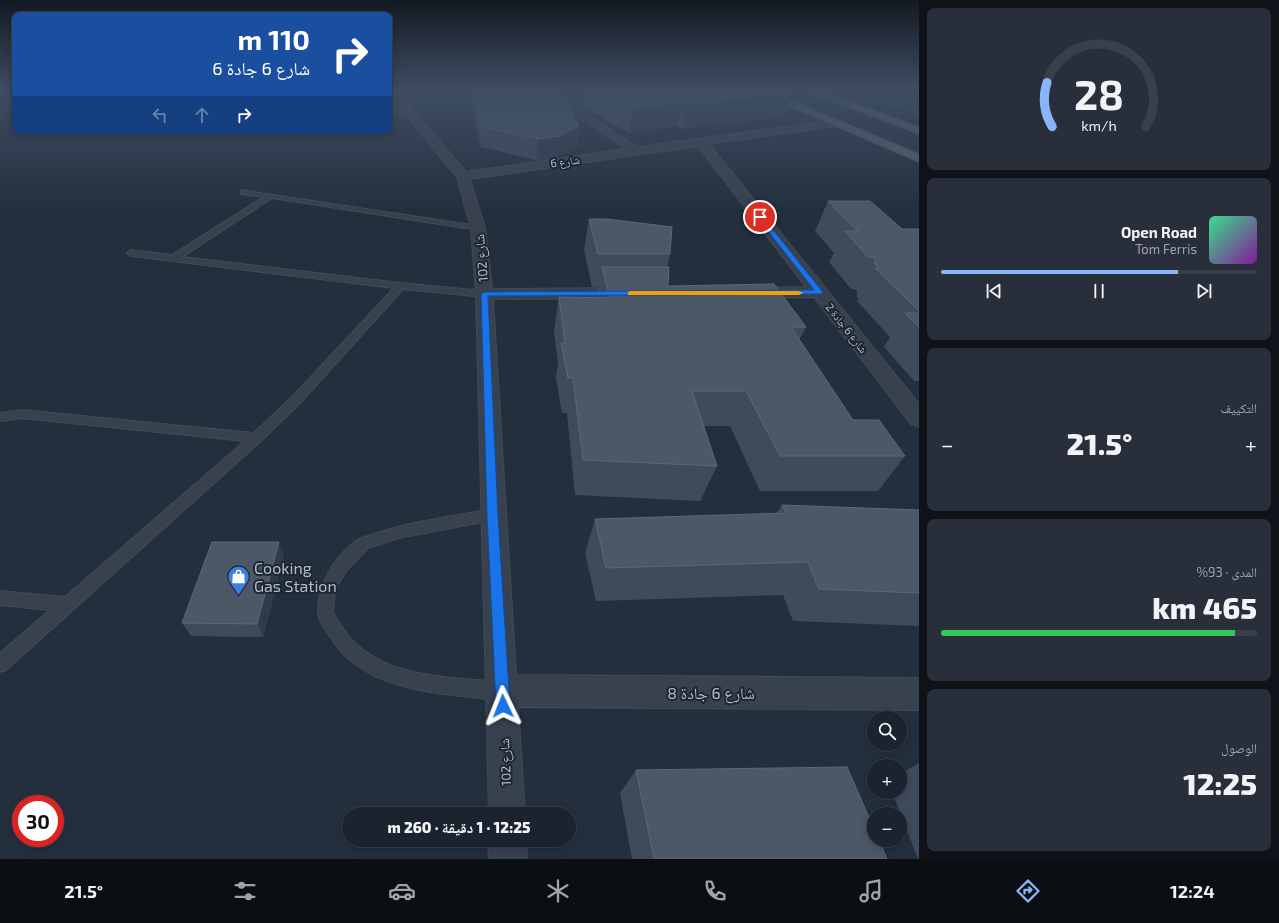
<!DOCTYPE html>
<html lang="ar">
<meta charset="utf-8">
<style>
:root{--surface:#1b232e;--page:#282f3a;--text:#f1f3f6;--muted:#a0a4aa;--line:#39404a;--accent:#8ab4f8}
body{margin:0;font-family:"Exo 2","Noto Naskh Arabic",sans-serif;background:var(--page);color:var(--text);direction:rtl;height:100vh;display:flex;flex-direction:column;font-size:15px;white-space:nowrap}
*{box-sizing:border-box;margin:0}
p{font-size:13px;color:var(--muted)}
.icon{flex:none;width:22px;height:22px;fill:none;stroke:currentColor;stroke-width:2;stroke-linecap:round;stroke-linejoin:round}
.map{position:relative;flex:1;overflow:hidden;direction:ltr}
.details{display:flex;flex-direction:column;gap:8px;padding:8px;background:#0f1319;width:360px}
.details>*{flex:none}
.hud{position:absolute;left:12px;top:12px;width:380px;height:122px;border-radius:8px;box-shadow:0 2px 10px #0003,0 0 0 1px var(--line);direction:rtl;background:#1a4fa0;color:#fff;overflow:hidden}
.fabs{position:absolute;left:867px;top:711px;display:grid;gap:8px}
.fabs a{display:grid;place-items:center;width:40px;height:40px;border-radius:50%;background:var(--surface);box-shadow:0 2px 10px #0003,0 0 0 1px var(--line);font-size:20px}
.speed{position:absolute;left:12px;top:795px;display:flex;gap:8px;font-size:20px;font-weight:700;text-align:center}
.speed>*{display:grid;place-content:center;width:52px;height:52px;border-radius:50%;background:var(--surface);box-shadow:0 2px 10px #0003,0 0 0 1px var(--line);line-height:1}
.speed .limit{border:6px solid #d22;background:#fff;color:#111}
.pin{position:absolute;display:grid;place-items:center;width:34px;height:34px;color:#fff;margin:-17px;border:2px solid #fff;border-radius:50%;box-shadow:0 1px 4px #0007}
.me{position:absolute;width:44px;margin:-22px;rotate:358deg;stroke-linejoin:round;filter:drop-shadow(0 0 3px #0008)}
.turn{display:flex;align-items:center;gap:14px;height:84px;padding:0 16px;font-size:18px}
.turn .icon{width:52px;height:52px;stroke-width:2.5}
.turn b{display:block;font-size:28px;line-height:34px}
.lanes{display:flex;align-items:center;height:38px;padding:0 16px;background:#0003;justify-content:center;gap:20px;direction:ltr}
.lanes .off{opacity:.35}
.big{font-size:30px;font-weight:800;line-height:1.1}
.details .widget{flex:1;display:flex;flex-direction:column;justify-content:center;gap:6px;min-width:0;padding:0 14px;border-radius:8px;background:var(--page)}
.details .dial{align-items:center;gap:0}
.dial svg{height:104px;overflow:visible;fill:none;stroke:var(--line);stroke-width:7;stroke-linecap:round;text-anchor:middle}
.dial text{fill:var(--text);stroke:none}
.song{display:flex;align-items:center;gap:12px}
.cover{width:48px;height:48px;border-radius:6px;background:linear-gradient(135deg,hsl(150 70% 55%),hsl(290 70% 35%))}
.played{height:4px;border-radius:2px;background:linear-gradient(90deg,var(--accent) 75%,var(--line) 75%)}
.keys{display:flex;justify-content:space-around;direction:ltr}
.heat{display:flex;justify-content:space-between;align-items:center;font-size:22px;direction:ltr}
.charge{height:6px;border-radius:3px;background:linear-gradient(90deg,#34c759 93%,var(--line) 0)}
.trip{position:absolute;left:342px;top:807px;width:234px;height:40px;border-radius:20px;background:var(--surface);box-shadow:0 2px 10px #0003,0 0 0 1px var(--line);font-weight:800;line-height:40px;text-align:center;direction:rtl}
.menu{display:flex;height:64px;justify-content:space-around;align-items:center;background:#0b0e12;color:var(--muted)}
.menu .icon{width:28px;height:28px}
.menu .current{color:var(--accent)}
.menu b{font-size:18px;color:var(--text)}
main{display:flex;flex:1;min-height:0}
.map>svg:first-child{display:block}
</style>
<main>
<section class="details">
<div class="widget dial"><svg viewBox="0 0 100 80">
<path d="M14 69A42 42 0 1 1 86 69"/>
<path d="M14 69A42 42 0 0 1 10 35" stroke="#8ab4f8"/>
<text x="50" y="56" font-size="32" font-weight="700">28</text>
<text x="50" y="72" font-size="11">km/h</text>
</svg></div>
<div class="widget">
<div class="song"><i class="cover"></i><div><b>Open Road</b><p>Tom Ferris</p></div></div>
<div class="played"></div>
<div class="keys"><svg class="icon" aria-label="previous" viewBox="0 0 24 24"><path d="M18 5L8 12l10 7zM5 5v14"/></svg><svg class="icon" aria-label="pause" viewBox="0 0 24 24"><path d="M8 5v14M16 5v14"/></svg><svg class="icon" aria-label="next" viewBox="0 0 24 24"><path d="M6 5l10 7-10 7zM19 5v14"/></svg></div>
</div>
<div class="widget"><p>التكييف</p>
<div class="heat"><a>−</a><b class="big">21.5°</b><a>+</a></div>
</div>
<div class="widget"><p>المدى · 93%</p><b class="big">465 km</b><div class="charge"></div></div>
<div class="widget"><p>الوصول</p><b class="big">12:25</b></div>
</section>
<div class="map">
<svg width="919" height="859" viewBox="0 0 919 859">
<rect width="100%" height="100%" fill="#242f3e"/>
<path fill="#263c3f" d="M 843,90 L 919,90 L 919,116 Z"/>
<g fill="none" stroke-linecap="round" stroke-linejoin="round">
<defs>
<path id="service" d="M 0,92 L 15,94 L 15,98 L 0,96 Z
M 412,111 L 410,114 L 389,116 L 389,112 Z
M 289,131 L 317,131 L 298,135 Z
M 241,190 L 478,226 L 482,228 L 478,230 L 272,198 L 182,257 L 401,283 L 484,291 L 489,294 L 484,297 L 403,289 L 302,401 L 261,441 L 6,670 L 0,672 L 0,653 L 50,610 L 0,605 L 0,591 L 65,597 L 245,441 L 22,418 L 0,421 L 0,413 L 22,410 L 254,433 L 294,395 L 394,288 L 131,256 L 127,253 L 131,250 L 172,255 L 264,197 L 241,194 Z
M 493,509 L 498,511 L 500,515 L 498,519 L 399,538 L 368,548 L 347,570 L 335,589 L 333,613 C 339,623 345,633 353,641 C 390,679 452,677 501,682 L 507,685 L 510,691 L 507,697 L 501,700 C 444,694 365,693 331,638 C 320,621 316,620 319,600 C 322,577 339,553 357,540 C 363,537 371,535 377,533 C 415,521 454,516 493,509 Z"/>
<path id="minor" d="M 389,90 L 396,90 L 466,172 L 626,149 L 538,90 L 550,90 L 638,147 L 834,120 L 838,121 L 839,123 L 834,126 L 709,144 L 919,404 L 919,427 L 911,424 L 814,297 L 749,298 L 743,297 L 741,293 L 743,289 L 749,288 L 806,287 L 698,146 L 470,179 L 485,228 L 492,289 L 627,288 L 633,289 L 635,293 L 633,297 L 627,298 L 493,299 L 516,675 L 919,678 L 919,710 L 518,707 L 525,814 L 489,814 L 476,294 L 471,228 L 457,177 L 389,94 Z
M 488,840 L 526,840 L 527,859 L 489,859 Z"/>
<path id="primary" d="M 752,90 L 766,90 L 919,154 L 919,162 Z
M 803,90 L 817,90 L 919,127 L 919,134 Z"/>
</defs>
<use href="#service" stroke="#414a57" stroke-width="2"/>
<use href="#minor" stroke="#414a57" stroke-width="2"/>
<use href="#primary" stroke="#414a57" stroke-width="2"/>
<use href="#service" fill="#38414e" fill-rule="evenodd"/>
<use href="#minor" fill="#38414e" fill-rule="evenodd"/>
<use href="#primary" fill="#56606e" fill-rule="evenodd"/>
</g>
<path fill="#3f4b5c" d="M 469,90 L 533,90 L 579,126 L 577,147 L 557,157 L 536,160 L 481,147 Z
M 583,90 L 786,90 L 783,117 L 683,129 L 677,126 L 629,133 L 581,106 Z
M 828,201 L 902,229 L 919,229 L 919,381 L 914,381 L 884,347 L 890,337 L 857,301 L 858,299 L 857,297 L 857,290 L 851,289 L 829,262 L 834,253 L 815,231 Z
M 589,219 L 670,254 L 667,267 L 668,286 L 806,327 L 799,340 L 853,420 L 905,456 L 878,491 L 760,491 L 730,426 L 704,426 L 717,466 L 700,501 L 575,495 L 567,413 L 562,413 L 556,378 L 558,363 L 554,331 L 559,297 L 596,298 L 598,287 L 592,287 L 584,250 Z
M 782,505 L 919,510 L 919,626 L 793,621 L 783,595 L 596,601 L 585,553 L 595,519 L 776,514 Z
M 284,556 L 263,637 L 191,636 L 182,623 Z
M 919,763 L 919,859 L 918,859 L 892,792 L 900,792 L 900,774 Z
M 636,770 L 887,859 L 632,859 L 620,793 Z"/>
<path fill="#2f3b4b" d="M 791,92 L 783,117 L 683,129 L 689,104 Z
M 683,101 L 677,126 L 629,133 L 634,108 Z
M 579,126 L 577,147 L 557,157 L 536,160 L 538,139 Z
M 279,542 L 284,556 L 263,637 L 257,624 Z"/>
<path fill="#4b5868" stroke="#5c6777" d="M 473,90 L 533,90 L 537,93 L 558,90 L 579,126 L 559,136 L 538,139 L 482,127 Z
M 598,90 L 786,90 L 791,92 L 689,104 L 683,101 L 634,108 Z
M 828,201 L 870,201 L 902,229 L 919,229 L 919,311 L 875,268 L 879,268 L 875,264 L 875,257 L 868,257 L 845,231 L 858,231 Z
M 589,219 L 607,219 L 672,227 L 670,254 L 598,254 Z
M 602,267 L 669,267 L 668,286 L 774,284 L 806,327 L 791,327 L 853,420 L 879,420 L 905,456 L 780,456 L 746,391 L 692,391 L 717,466 L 583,460 L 573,378 L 568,378 L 561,343 L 565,343 L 559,297 L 610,298 Z
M 905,313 L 919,313 L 919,327 Z
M 782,505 L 919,510 L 919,593 L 819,589 L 808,562 L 606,568 L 595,519 L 786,513 Z
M 212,542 L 279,542 L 257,624 L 182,623 Z
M 847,767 L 874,829 L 874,840 L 879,840 L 887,859 L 654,859 L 636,770 Z"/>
<linearGradient id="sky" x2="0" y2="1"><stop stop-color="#141a22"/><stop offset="0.43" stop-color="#3f4d63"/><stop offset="1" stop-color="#3f4d63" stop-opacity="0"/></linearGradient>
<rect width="919" height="210" fill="url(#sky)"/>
<path fill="#1a73e8" stroke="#114b97" d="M 758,216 L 762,216 L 822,291 L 822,294 L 488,296 L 498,515 L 510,706 L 508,711 L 503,713 L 498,711 L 496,706 L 487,515 L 481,294 L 484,292 L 814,290 L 758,218 Z"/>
<path fill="#f59e0b" d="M 631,291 L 799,291 L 803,293 L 799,295 L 628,295 L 628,292 Z"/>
<defs>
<symbol id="shop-pin" viewBox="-11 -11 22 30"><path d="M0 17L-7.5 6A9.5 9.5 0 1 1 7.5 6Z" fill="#3f7fe0" stroke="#1d2633"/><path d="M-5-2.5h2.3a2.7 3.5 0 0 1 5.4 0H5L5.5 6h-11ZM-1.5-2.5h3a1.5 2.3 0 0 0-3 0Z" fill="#fff"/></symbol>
</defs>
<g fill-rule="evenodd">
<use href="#shop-pin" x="226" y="564" width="25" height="34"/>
</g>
<g text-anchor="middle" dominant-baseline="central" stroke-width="4" stroke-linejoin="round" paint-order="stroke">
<g font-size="11" fill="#b4bcc9" stroke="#1d2633">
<text transform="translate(565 161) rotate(-8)">شارع 6</text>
<text transform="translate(847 328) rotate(52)">شارع 6 جادة 2</text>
</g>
<g font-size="13" fill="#b4bcc9" stroke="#1d2633">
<text transform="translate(481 258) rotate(-95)">شارع 102</text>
<text transform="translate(505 762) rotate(-92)">شارع 102</text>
</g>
<g font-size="16" fill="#b4bcc9" stroke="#1d2633" text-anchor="start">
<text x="254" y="567">Cooking<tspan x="254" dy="18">Gas Station</tspan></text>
</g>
<g font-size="16" fill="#b4bcc9" stroke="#1d2633">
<text x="711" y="692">شارع 6 جادة 8</text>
</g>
</g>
</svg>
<div class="fabs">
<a><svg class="icon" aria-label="search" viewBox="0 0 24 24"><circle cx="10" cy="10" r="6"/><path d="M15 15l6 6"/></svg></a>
<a>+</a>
<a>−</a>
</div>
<div class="speed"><div class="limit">30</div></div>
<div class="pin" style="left:760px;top:217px;background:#d93025"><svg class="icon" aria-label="arrive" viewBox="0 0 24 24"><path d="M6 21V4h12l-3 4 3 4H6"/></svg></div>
<svg class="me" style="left:503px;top:706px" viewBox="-20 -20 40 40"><path d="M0-17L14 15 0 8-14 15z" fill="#1a73e8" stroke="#fff" stroke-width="4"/></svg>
<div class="trip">12:25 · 1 دقيقة · 260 m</div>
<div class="hud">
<div class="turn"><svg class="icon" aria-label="right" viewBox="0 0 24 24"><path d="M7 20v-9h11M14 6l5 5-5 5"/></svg><div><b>110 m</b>شارع 6 جادة 6</div></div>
<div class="lanes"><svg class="icon off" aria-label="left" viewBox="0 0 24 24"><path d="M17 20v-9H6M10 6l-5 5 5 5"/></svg><svg class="icon off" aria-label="ahead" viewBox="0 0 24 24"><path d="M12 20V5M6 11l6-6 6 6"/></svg><svg class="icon" aria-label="right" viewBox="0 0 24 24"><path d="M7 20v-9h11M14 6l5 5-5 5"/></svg></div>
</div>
</div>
</main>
<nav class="menu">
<b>12:24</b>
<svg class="icon current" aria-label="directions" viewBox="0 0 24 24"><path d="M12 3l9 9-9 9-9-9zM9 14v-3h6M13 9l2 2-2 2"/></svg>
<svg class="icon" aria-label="music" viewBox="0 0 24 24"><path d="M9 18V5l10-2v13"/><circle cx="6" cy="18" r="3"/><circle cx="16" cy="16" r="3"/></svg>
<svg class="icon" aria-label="phone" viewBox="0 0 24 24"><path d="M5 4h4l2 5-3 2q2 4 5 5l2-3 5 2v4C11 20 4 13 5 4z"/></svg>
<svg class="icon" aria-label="climate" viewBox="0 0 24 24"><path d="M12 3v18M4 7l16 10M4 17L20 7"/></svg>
<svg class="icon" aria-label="car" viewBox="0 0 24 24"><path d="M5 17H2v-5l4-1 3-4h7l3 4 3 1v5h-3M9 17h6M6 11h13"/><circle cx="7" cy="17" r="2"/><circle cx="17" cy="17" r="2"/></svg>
<svg class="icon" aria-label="filters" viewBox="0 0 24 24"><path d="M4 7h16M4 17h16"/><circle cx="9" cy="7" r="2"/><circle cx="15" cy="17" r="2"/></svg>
<b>21.5°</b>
</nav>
